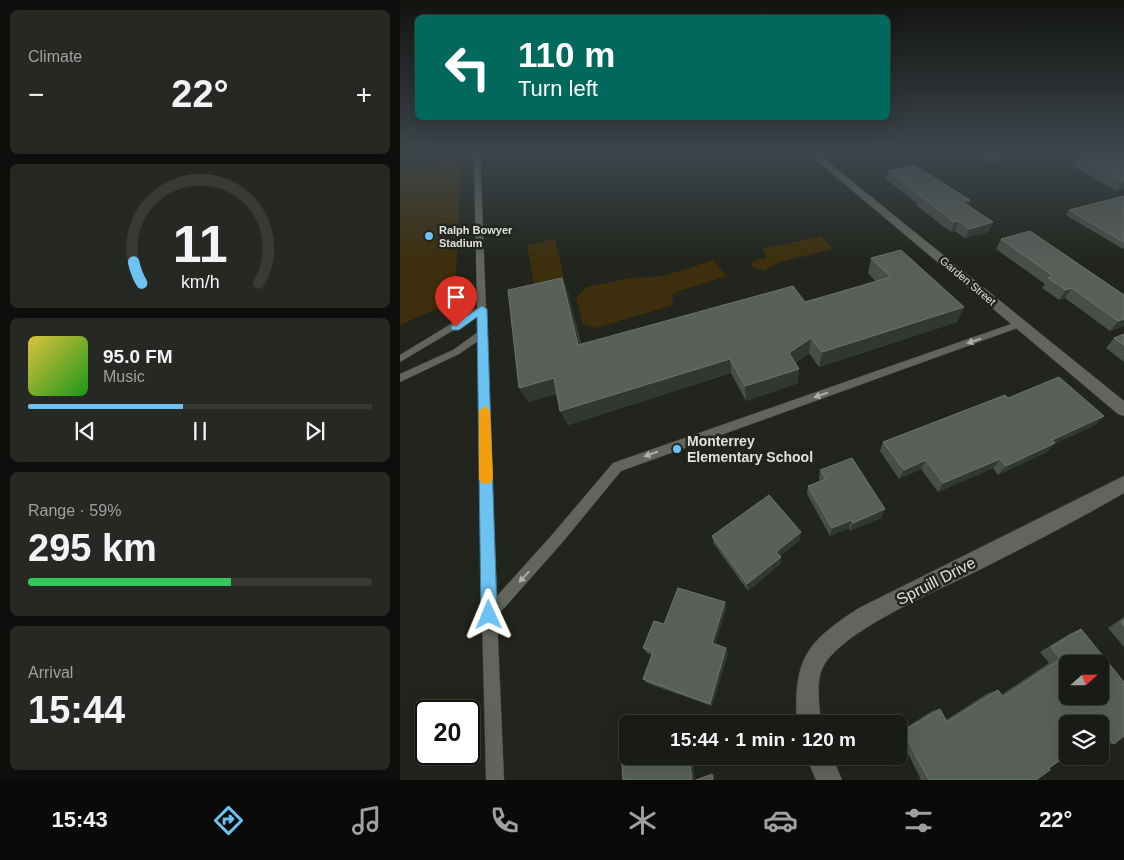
<!DOCTYPE html>
<meta charset="utf-8">
<style>
:root{--surface:#191c16;--page:#262923;--text:#f1f3f6;--muted:#9fa1a1;--line:#373a35;--accent:#6cc3f2}
body{margin:0;font-family:Arial,sans-serif;background:var(--page);color:var(--text);height:100vh;display:flex;flex-direction:column;font-size:19px;white-space:nowrap}
*{box-sizing:border-box;margin:0}
p{font-size:16px;color:var(--muted)}
.icon{flex:none;width:28px;height:28px;fill:none;stroke:currentColor;stroke-width:2;stroke-linecap:round;stroke-linejoin:round}
.map{position:relative;flex:1;overflow:hidden}
.panel{display:flex;flex-direction:column;gap:10px;padding:10px;background:#0e0f0c;width:400px}
.panel>*{flex:none}
.top-card{position:absolute;left:15px;top:15px;width:475px;height:105px;border-radius:8px;box-shadow:0 5px 20px #0002,0 0 0 1px var(--line);background:#00695c;color:#fff;overflow:hidden}
.needle{width:32px;rotate:69deg}
.fabs{position:absolute;left:659px;top:655px;display:grid;gap:10px}
.fabs a{display:grid;place-items:center;width:50px;height:50px;border-radius:8px;background:var(--surface);box-shadow:0 5px 20px #0002,0 0 0 1px var(--line);font-size:25px}
.speed{position:absolute;left:15px;top:700px;display:flex;gap:10px;font-size:25px;font-weight:700;text-align:center}
.speed>*{display:grid;place-content:center;width:65px;height:65px;border-radius:50%;background:var(--surface);box-shadow:0 5px 20px #0002,0 0 0 1px var(--line);line-height:1}
.speed .limit{border:2px solid #111;border-radius:8px;background:#fff;color:#111}
.pin{position:absolute;display:grid;place-items:center;width:42px;height:42px;color:#fff;margin:-51px -21px;border-radius:50% 50% 50% 0;rotate:-45deg;box-shadow:0 0 5px #0007}
.pin .icon{rotate:45deg}
.me{position:absolute;width:55px;margin:-28px;rotate:359deg;stroke-linejoin:round;filter:drop-shadow(0 0 4px #0008)}
.turn{display:flex;align-items:center;gap:18px;height:105px;padding:0 20px;font-size:22px}
.turn .icon{width:65px;height:65px;stroke-width:2.5}
.turn b{display:block;font-size:35px;line-height:42px}
.big{font-size:38px;font-weight:700;line-height:1.1}
.panel .tile{flex:1;display:flex;flex-direction:column;justify-content:center;gap:8px;min-width:0;padding:0 18px;border-radius:8px;background:var(--page)}
.panel .dial{align-items:center;gap:0}
.dial svg{height:130px;overflow:visible;fill:none;stroke:var(--line);stroke-width:7;stroke-linecap:round;text-anchor:middle}
.dial text{fill:var(--text);stroke:none}
.song{display:flex;align-items:center;gap:15px}
.cover{width:60px;height:60px;border-radius:8px;background:linear-gradient(135deg,hsl(50 70% 55%),hsl(120 70% 35%))}
.played{height:5px;border-radius:2px;background:linear-gradient(90deg,var(--accent) 45%,var(--line) 45%)}
.keys{display:flex;justify-content:space-around;direction:ltr}
.heat{display:flex;justify-content:space-between;align-items:center;font-size:28px;direction:ltr}
.charge{height:8px;border-radius:4px;background:linear-gradient(90deg,#34c759 59%,var(--line) 0)}
.trip{position:absolute;left:219px;top:715px;width:288px;height:50px;border-radius:8px;background:var(--surface);box-shadow:0 5px 20px #0002,0 0 0 1px var(--line);font-weight:700;line-height:50px;text-align:center}
.tabs{display:flex;height:80px;justify-content:space-around;align-items:center;background:#0a0b09;color:var(--muted)}
.tabs .icon{width:35px;height:35px}
.tabs .selected{color:var(--accent)}
.tabs b{font-size:22px;color:var(--text)}
main{display:flex;flex:1;min-height:0}
.map>svg:first-child{display:block}
</style>
<main>
<section class="panel">
<div class="tile"><p>Climate</p>
<div class="heat"><a>−</a><b class="big">22°</b><a>+</a></div>
</div>
<div class="tile dial"><svg viewBox="0 0 100 80">
<path d="M14 69A42 42 0 1 1 86 69"/>
<path d="M14 69A42 42 0 0 1 9 56" stroke="#6cc3f2"/>
<text x="50" y="56" font-size="32" font-weight="700">11</text>
<text x="50" y="72" font-size="11">km/h</text>
</svg></div>
<div class="tile">
<div class="song"><i class="cover"></i><div><b>95.0 FM</b><p>Music</p></div></div>
<div class="played"></div>
<div class="keys"><svg class="icon" aria-label="previous" viewBox="0 0 24 24"><path d="M18 5L8 12l10 7zM5 5v14"/></svg><svg class="icon" aria-label="pause" viewBox="0 0 24 24"><path d="M8 5v14M16 5v14"/></svg><svg class="icon" aria-label="next" viewBox="0 0 24 24"><path d="M6 5l10 7-10 7zM19 5v14"/></svg></div>
</div>
<div class="tile"><p>Range · 59%</p><b class="big">295 km</b><div class="charge"></div></div>
<div class="tile"><p>Arrival</p><b class="big">15:44</b></div>
</section>
<div class="map">
<svg width="724" height="780" viewBox="0 0 724 780">
<rect width="100%" height="100%" fill="#21251d"/>
<path fill="#3d2f0d" d="M 61,156 L 55,301 L 0,325 L 0,171 Z
M 421,236 L 433,249 L 380,262 L 364,271 L 351,267 L 352,263 L 358,259 L 364,259 L 367,257 L 362,249 Z
M 155,239 L 164,278 L 134,285 L 127,245 Z
M 313,260 L 327,276 L 279,291 L 272,295 L 273,305 L 195,328 L 183,324 L 176,298 L 186,287 L 231,278 L 264,276 Z"/>
<g fill="none" stroke-linecap="round" stroke-linejoin="round">
<defs>
<path id="lane" d="M 74,153 L 80,153 L 97,596 L 151,536 L 213,463 L 617,322 L 623,322 L 624,324 L 623,326 L 221,471 L 161,544 L 97,616 L 104,780 L 86,780 L 82,615 L 78,341 L 59,354 L 0,382 L 0,374 L 53,350 L 78,332 L 77,316 L 0,362 L 0,355 L 77,308 Z"/>
<path id="street" d="M 408,153 L 417,153 L 724,401 L 724,416 L 718,414 Z
M 724,476 L 724,493 C 678,520 630,544 583,568 C 544,588 443,629 423,667 C 415,683 420,707 421,724 L 397,724 C 393,659 406,642 459,608 Z
M 406,756 L 432,756 L 442,780 L 416,780 Z"/>
</defs>
<use href="#lane" stroke="#3e413b" stroke-width="1"/>
<use href="#street" stroke="#3e413b" stroke-width="1"/>
<use href="#lane" fill="#61655d" fill-rule="evenodd"/>
<use href="#street" fill="#61655d" fill-rule="evenodd"/>
</g>
<path fill="#484f49" d="M 576,153 L 630,153 L 592,162 Z
M 714,153 L 724,153 L 724,189 L 717,191 L 672,166 L 677,157 L 713,155 Z
M 488,171 L 568,205 L 593,222 L 588,232 L 565,238 L 555,231 L 551,232 L 516,205 L 517,203 L 486,180 Z
M 724,196 L 724,248 L 723,249 L 666,215 L 669,210 Z
M 601,239 L 724,295 L 724,326 L 710,331 L 665,298 L 659,300 L 642,288 L 645,284 L 596,249 Z
M 471,258 L 564,307 L 557,322 L 419,367 L 409,353 L 395,363 L 398,383 L 346,401 L 331,373 L 168,425 L 160,411 L 156,394 L 128,402 L 162,278 L 168,293 L 181,344 L 405,302 L 476,282 L 468,273 Z
M 724,334 L 724,362 L 706,348 L 714,338 Z
M 608,398 L 704,416 L 695,425 L 654,444 L 647,452 L 598,475 L 593,468 L 538,492 L 521,469 L 499,479 L 480,451 L 483,442 Z
M 420,470 L 485,509 L 481,518 L 450,531 L 449,528 L 430,536 L 407,494 L 408,486 L 420,481 L 419,479 Z
M 312,536 L 400,540 L 380,556 L 381,557 L 380,564 L 348,591 L 314,544 Z
M 326,608 L 315,644 L 328,653 L 312,706 L 247,683 L 243,679 L 252,655 L 247,653 L 243,648 L 264,624 Z
M 724,617 L 724,647 L 708,628 Z
M 681,629 L 714,744 L 700,745 L 700,724 L 636,780 L 521,780 L 498,733 L 532,711 L 540,709 L 546,720 L 588,693 L 598,690 L 601,695 L 649,663 L 640,652 L 669,634 Z"/>
<path fill="#323831" d="M 601,153 L 630,153 L 592,162 L 595,154 Z
M 723,181 L 724,181 L 724,189 L 717,191 Z
M 570,200 L 567,210 L 563,202 Z
M 559,221 L 555,231 L 551,232 L 554,222 Z
M 593,222 L 588,232 L 565,238 L 569,229 Z
M 162,278 L 168,293 L 184,360 L 178,345 Z
M 672,288 L 665,298 L 659,300 L 666,290 Z
M 564,307 L 557,322 L 419,367 L 422,352 Z
M 724,319 L 724,326 L 710,331 L 718,321 Z
M 411,338 L 409,353 L 388,367 L 389,353 Z
M 330,359 L 331,373 L 168,425 L 160,411 Z
M 399,369 L 398,383 L 346,401 L 345,386 Z
M 154,378 L 161,393 L 128,402 L 119,388 Z
M 704,416 L 695,425 L 654,444 L 647,452 L 598,475 L 606,466 L 652,440 Z
M 600,459 L 593,468 L 538,492 L 543,483 Z
M 526,460 L 521,469 L 499,479 L 504,470 Z
M 485,509 L 481,518 L 450,531 L 453,523 Z
M 452,520 L 449,528 L 430,536 L 432,528 Z
M 401,532 L 400,540 L 376,559 L 376,552 Z
M 381,557 L 380,564 L 348,591 L 347,584 Z
M 325,602 L 326,608 L 314,648 L 312,643 Z
M 326,648 L 328,653 L 312,706 L 310,704 Z
M 289,756 L 292,756 L 295,780 L 292,780 Z
M 312,774 L 314,774 L 315,780 L 313,780 Z"/>
<path fill="#595f59" stroke="#6e736d" fill-rule="evenodd" d="M 695,153 L 709,153 L 724,159 L 724,181 L 677,157 Z
M 514,165 L 570,200 L 563,202 L 593,222 L 569,229 L 559,221 L 554,222 L 519,195 L 521,195 L 488,171 Z
M 724,196 L 724,242 L 669,210 Z
M 630,231 L 724,295 L 724,319 L 718,321 L 672,288 L 666,290 L 648,278 L 653,276 L 601,239 Z
M 501,250 L 564,307 L 422,352 L 411,338 L 389,353 L 399,369 L 345,386 L 330,359 L 160,411 L 154,378 L 119,388 L 108,290 L 162,278 L 178,345 L 393,286 L 405,302 L 491,277 L 471,258 Z
M 724,334 L 724,345 L 714,338 Z
M 659,377 L 704,416 L 652,440 L 655,443 L 606,466 L 600,459 L 543,483 L 526,460 L 504,470 L 483,442 L 605,395 L 608,398 Z
M 452,458 L 485,509 L 453,523 L 452,520 L 432,528 L 408,486 L 426,479 L 420,470 Z
M 369,495 L 401,532 L 376,552 L 381,557 L 347,584 L 312,536 Z
M 278,588 L 325,602 L 312,643 L 326,648 L 310,704 L 243,679 L 253,652 L 243,648 L 254,621 L 264,624 Z
M 724,620 L 724,626 L 721,622 Z
M 681,629 L 724,682 L 724,736 L 714,744 L 703,729 L 700,732 L 700,724 L 668,724 L 668,755 L 649,768 L 650,770 L 636,780 L 529,780 L 503,731 L 540,709 L 547,722 L 598,690 L 603,697 L 660,659 L 651,647 ZM 668,664 L 700,664 L 700,696 L 668,696 Z
M 228,749 L 228,756 L 289,756 L 292,780 L 223,780 L 221,751 Z
M 312,774 L 313,780 L 296,780 Z"/>
<defs><path id="oneway-solid" d="M-6-.8H1V-3.2L6.5 0L1 3.2V.8H-6Z" transform="scale(1.25)"/></defs>
<g fill="#adafa9">
<use href="#oneway-solid" transform="translate(574 341) rotate(161)"/>
<use href="#oneway-solid" transform="translate(421 395) rotate(161)"/>
<use href="#oneway-solid" transform="translate(251 454) rotate(161)"/>
<use href="#oneway-solid" transform="translate(124 577) rotate(132)"/>
</g>
<linearGradient id="sky" x2="0" y2="1"><stop stop-color="#121410"/><stop offset="0.58" stop-color="#3d464c"/><stop offset="1" stop-color="#3d464c" stop-opacity="0"/></linearGradient>
<rect width="724" height="262" fill="url(#sky)"/>
<path fill="#6cc3f2" stroke="#467f9d" d="M 82,306 L 87,309 L 97,615 L 95,621 L 89,623 L 84,621 L 81,615 L 77,317 L 59,330 L 52,330 L 51,327 Z"/>
<path fill="#f59e0b" d="M 85,406 L 90,411 L 93,479 L 91,483 L 86,484 L 81,483 L 79,479 L 79,411 Z"/>
<g fill="#6cc3f2" stroke="#21251d" stroke-width="2">
<circle cx="29" cy="236" r="5"/>
<circle cx="277" cy="449" r="5"/>
</g>
<g text-anchor="middle" dominant-baseline="central" stroke-width="5" stroke-linejoin="round" paint-order="stroke">
<g font-size="11" font-weight="bold" fill="#dfe1dc" stroke="#21251d" text-anchor="start">
<text x="39" y="230">Ralph Bowyer<tspan x="39" dy="13">Stadium</tspan></text>
</g>
<g font-size="11" fill="#dfe1dc" stroke="#21251d">
<text transform="translate(568 281) rotate(40)">Garden Street</text>
</g>
<g font-size="14" font-weight="bold" fill="#dfe1dc" stroke="#21251d" text-anchor="start">
<text x="287" y="441">Monterrey<tspan x="287" dy="16">Elementary School</tspan></text>
</g>
<g font-size="16" fill="#dfe1dc" stroke="#21251d">
<text transform="translate(536 581) rotate(-27)">Spruill Drive</text>
</g>
</g>
</svg>
<div class="fabs">
<a><svg class="needle" viewBox="-14 -14 28 28"><path d="M0-13l5 13h-10z" fill="#e53935"/><path d="M0 13l5-13h-10z" fill="#9fa1a1"/></svg></a>
<a><svg class="icon" aria-label="layers" viewBox="0 0 24 24"><path d="M12 4l9 5-9 5-9-5zM3 14l9 5 9-5"/></svg></a>
</div>
<div class="speed"><div class="limit">20</div></div>
<div class="pin" style="left:56px;top:327px;background:#d93025"><svg class="icon" aria-label="arrive" viewBox="0 0 24 24"><path d="M6 21V4h12l-3 4 3 4H6"/></svg></div>
<svg class="me" style="left:89px;top:615px" viewBox="-20 -20 40 40"><path d="M0-17L14 15 0 8-14 15z" fill="#6cc3f2" stroke="#fff" stroke-width="4"/></svg>
<div class="trip">15:44 · 1 min · 120 m</div>
<div class="top-card">
<div class="turn"><svg class="icon" aria-label="left" viewBox="0 0 24 24"><path d="M17 20v-9H6M10 6l-5 5 5 5"/></svg><div><b>110 m</b>Turn left</div></div>
</div>
</div>
</main>
<nav class="tabs">
<b>15:43</b>
<svg class="icon selected" aria-label="directions" viewBox="0 0 24 24"><path d="M12 3l9 9-9 9-9-9zM9 14v-3h6M13 9l2 2-2 2"/></svg>
<svg class="icon" aria-label="music" viewBox="0 0 24 24"><path d="M9 18V5l10-2v13"/><circle cx="6" cy="18" r="3"/><circle cx="16" cy="16" r="3"/></svg>
<svg class="icon" aria-label="phone" viewBox="0 0 24 24"><path d="M5 4h4l2 5-3 2q2 4 5 5l2-3 5 2v4C11 20 4 13 5 4z"/></svg>
<svg class="icon" aria-label="climate" viewBox="0 0 24 24"><path d="M12 3v18M4 7l16 10M4 17L20 7"/></svg>
<svg class="icon" aria-label="car" viewBox="0 0 24 24"><path d="M5 17H2v-5l4-1 3-4h7l3 4 3 1v5h-3M9 17h6M6 11h13"/><circle cx="7" cy="17" r="2"/><circle cx="17" cy="17" r="2"/></svg>
<svg class="icon" aria-label="filters" viewBox="0 0 24 24"><path d="M4 7h16M4 17h16"/><circle cx="9" cy="7" r="2"/><circle cx="15" cy="17" r="2"/></svg>
<b>22°</b>
</nav>
